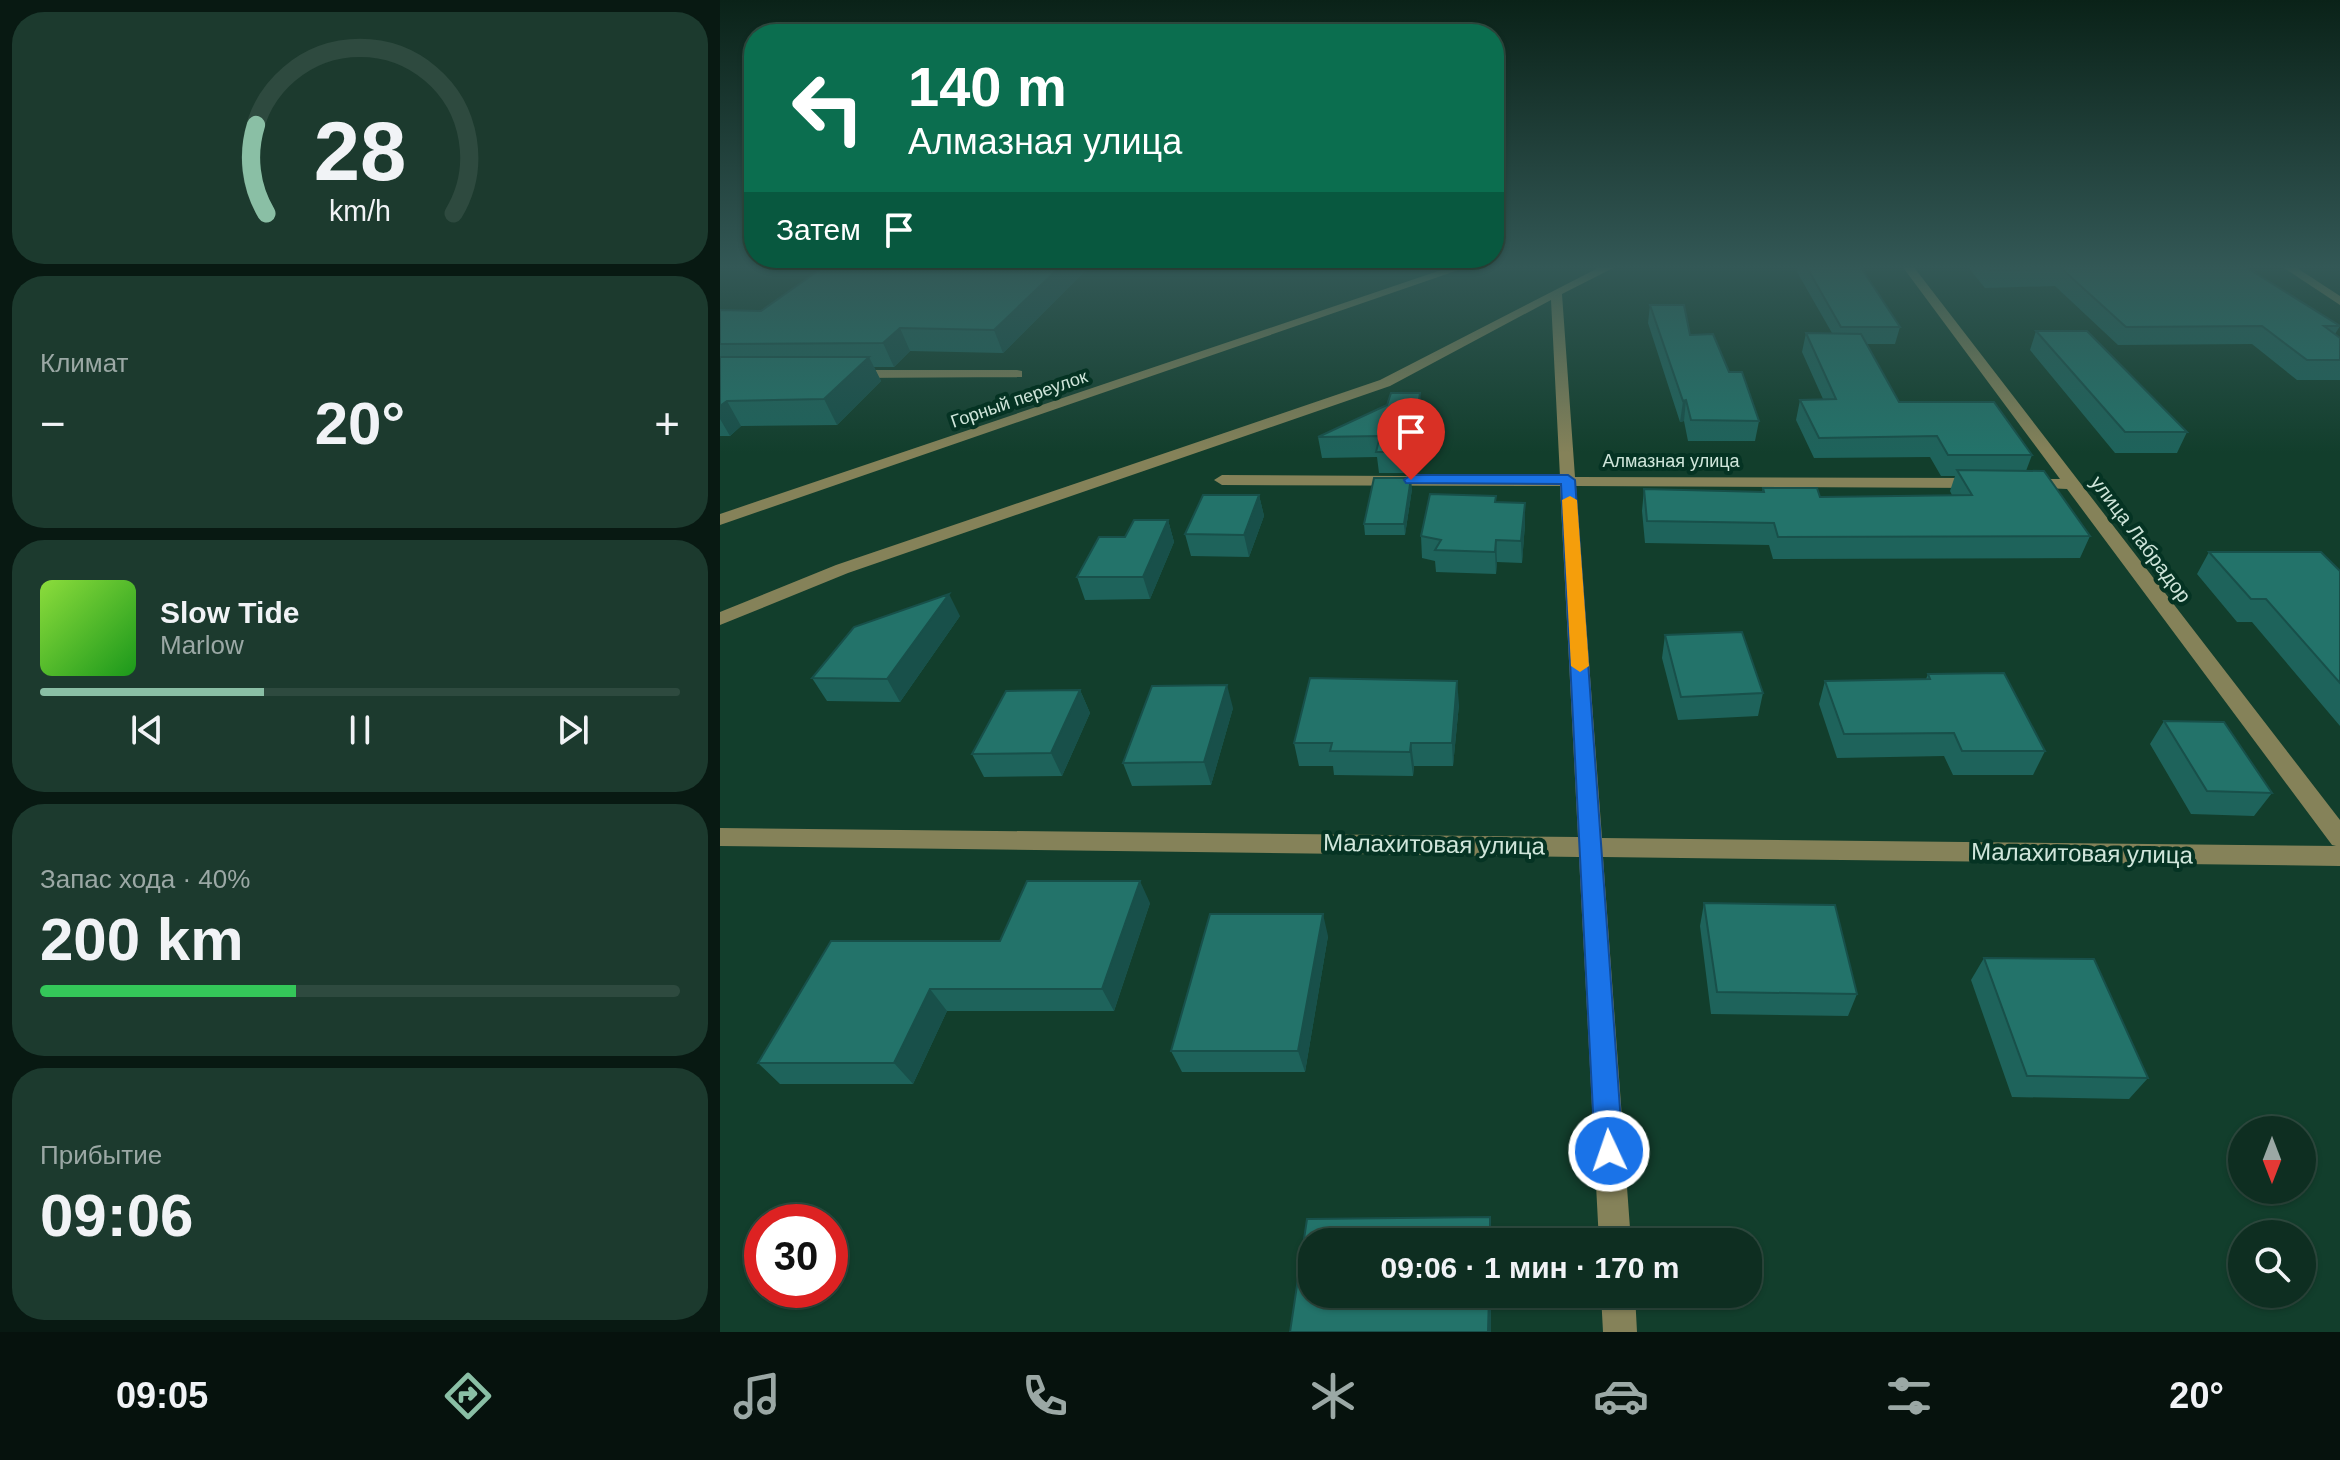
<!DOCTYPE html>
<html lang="ru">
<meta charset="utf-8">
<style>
:root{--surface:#0e2e21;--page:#1c3a2e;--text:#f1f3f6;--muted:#9ba8a5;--line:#2e4a3f;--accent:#8abfa5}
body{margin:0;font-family:Helvetica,sans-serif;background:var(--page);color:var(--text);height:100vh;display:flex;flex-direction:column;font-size:30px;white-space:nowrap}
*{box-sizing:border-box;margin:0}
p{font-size:26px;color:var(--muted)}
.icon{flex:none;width:44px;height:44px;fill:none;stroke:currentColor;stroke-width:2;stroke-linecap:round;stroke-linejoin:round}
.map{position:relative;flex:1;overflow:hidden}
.sheet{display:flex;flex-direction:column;gap:12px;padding:12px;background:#081912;width:720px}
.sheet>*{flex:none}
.hud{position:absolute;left:24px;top:24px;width:760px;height:244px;border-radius:32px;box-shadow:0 2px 6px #0004,0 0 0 2px var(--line);background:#0b6e4f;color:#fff;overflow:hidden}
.needle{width:52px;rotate:180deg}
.buttons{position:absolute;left:1508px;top:1116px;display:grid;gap:16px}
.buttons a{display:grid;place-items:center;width:88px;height:88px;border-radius:50%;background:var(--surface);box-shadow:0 2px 6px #0004,0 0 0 2px var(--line);font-size:40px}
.speed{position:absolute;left:24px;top:1204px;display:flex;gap:16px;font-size:40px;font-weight:700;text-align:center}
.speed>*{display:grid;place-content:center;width:104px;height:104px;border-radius:50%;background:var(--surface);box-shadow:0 2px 6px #0004,0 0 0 2px var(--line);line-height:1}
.speed .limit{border:12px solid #d22;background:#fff;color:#111}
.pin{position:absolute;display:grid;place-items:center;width:68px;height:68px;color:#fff;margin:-82px -34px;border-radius:50% 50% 50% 0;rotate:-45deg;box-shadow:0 0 8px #0007}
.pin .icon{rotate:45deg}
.me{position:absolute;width:88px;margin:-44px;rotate:357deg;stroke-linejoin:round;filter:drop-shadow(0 0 6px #0008)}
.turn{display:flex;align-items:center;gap:28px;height:168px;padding:0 32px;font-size:36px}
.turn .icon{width:104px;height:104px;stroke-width:2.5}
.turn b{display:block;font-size:56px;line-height:68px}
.then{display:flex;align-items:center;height:76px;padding:0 32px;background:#0003;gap:16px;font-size:30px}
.big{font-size:60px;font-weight:700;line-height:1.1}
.sheet .widget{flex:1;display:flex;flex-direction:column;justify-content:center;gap:12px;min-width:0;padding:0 28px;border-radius:32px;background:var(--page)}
.sheet .dial{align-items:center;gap:0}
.dial svg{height:208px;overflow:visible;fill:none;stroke:var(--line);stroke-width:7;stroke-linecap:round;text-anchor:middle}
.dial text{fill:var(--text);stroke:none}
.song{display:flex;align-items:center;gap:24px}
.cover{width:96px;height:96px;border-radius:12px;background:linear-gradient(135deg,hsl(90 70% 55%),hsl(120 70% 35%))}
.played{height:8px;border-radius:4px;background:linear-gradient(90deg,var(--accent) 35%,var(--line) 35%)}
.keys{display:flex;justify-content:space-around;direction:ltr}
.heat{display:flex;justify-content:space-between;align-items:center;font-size:44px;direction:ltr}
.charge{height:12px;border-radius:6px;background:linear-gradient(90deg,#34c759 40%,var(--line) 0)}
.trip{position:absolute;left:578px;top:1228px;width:464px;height:80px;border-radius:32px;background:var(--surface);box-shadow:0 2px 6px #0004,0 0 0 2px var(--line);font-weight:700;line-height:80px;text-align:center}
.menu{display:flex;height:128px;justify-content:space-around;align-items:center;background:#06120d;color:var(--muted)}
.menu .icon{width:56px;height:56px}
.menu .active{color:var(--accent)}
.menu b{font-size:36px;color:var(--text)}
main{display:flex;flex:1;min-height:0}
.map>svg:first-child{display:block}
</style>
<main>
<section class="sheet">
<div class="widget dial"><svg viewBox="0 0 100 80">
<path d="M14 69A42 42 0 1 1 86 69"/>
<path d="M14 69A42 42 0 0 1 10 35" stroke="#8abfa5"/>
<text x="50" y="56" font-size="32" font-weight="700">28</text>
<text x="50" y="72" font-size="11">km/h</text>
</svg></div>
<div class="widget"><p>Климат</p>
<div class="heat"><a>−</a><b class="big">20°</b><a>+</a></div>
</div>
<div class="widget">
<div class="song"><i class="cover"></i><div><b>Slow Tide</b><p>Marlow</p></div></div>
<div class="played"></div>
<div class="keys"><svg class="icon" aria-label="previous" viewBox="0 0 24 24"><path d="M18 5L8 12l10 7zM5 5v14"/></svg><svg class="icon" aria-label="pause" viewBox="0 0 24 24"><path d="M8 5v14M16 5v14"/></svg><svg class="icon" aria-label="next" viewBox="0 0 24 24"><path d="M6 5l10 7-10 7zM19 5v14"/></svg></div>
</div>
<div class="widget"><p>Запас хода · 40%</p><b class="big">200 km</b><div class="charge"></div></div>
<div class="widget"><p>Прибытие</p><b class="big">09:06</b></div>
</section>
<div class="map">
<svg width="1620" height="1332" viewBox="0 0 1620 1332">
<rect width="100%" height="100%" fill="#123e2c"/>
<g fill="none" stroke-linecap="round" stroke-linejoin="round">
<path fill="#858259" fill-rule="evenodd" d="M 733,266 L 750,266 L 0,525 L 0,514 Z
M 882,266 L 897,266 L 842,294 L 855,477 L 1259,478 L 1267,483 L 1259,488 L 856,486 L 882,838 L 1616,846 L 1612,845 L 1347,489 L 1301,487 L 1299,484 L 1307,479 L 1340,479 L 1182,266 L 1193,266 L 1620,820 L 1620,866 L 883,857 L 911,1242 L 879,1242 L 859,857 L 0,846 L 0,828 L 858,837 L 840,486 L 502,485 L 494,480 L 502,475 L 840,477 L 831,300 L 670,386 L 128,573 L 0,625 L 0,612 L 116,565 L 660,380 Z
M 1561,266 L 1574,266 L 1620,296 L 1620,305 Z
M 297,370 L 302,371 L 302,377 L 132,378 L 125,374 L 132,370 Z
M 881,1294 L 915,1294 L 917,1332 L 883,1332 Z"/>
</g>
<path fill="#1e635b" d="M 105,266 L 370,266 L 283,353 L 190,351 L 174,367 L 154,367 L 161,381 L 117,425 L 21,426 L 10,436 L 0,436 L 0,310 L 41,311 Z
M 1078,266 L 1140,266 L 1180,327 L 1175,344 L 1146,344 L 1179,402 L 1312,455 L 1306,471 L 1370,536 L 1360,558 L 1053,559 L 1049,545 L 925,543 L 922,511 L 924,489 L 1042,492 L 1043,488 L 1100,497 L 1232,495 L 1230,491 L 1235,476 L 1221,476 L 1210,457 L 1094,458 L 1076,420 L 1080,400 L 1103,399 L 1082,352 L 1086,333 L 1112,333 L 1077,272 Z
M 1247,266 L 1524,266 L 1620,326 L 1615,334 L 1620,338 L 1620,380 L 1577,380 L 1532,344 L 1398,345 L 1335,286 L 1265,288 Z
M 930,305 L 970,335 L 1009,372 L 1039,421 L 1035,441 L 968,441 L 964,421 L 960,422 L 928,323 Z
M 1316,331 L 1467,432 L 1457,453 L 1395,453 L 1310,350 Z
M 702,413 L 694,473 L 659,473 L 657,457 L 602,458 L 598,437 Z
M 692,489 L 685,535 L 645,535 L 644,524 Z
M 539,495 L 544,516 L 529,557 L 471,556 L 465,534 Z
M 776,502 L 805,503 L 805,524 L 802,563 L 777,562 L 776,574 L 716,572 L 715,561 L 702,558 L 701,536 Z
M 448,520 L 454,542 L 430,599 L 365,600 L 357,577 L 405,537 Z
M 1489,552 L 1620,571 L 1620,726 L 1532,622 L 1517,622 L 1477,574 Z
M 240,616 L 180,702 L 107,701 L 92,678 Z
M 945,635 L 1043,693 L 1038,716 L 958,720 L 942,658 Z
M 1208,674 L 1325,751 L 1313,775 L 1233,775 L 1224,756 L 1117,758 L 1099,704 L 1105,681 L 1206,679 Z
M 360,690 L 370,713 L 342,776 L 264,777 L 252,754 Z
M 739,704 L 733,766 L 694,766 L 693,776 L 614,775 L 613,766 L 579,766 L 574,743 Z
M 513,708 L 491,785 L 412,786 L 403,763 Z
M 1444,721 L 1552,793 L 1534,816 L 1471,814 L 1430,744 Z
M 430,903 L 394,1011 L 227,1011 L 193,1084 L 60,1084 L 38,1063 L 280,941 Z
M 984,903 L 1137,994 L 1128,1016 L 991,1014 L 980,926 Z
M 608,936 L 585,1072 L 462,1072 L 451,1051 Z
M 1264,958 L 1428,1078 L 1409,1099 L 1292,1097 L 1251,980 Z"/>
<path fill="#18504a" d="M 341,266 L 370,266 L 283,353 L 274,330 Z
M 180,328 L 190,351 L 174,367 L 163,343 Z
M 149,357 L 161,381 L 117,425 L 104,399 Z
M 700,393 L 702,413 L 694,473 L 692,452 Z
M 966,400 L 964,421 L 960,422 L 963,401 Z
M 7,401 L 21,426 L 10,436 L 0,419 L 0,406 Z
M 691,478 L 692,489 L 685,535 L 684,524 Z
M 539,495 L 544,516 L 529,557 L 524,535 Z
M 805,503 L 805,524 L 802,563 L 801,541 Z
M 448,520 L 454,542 L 430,599 L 423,577 Z
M 776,540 L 777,562 L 776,574 L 775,552 Z
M 229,594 L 240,616 L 180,702 L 167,679 Z
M 737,681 L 739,704 L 733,766 L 732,743 Z
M 507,685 L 513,708 L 491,785 L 484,762 Z
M 360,690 L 370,713 L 342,776 L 331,753 Z
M 691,743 L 694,766 L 693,776 L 690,752 Z
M 420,881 L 430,903 L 394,1011 L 382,989 Z
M 603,914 L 608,936 L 585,1072 L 578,1051 Z
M 210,989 L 227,1011 L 193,1084 L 174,1063 Z
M 769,1294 L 771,1294 L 771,1332 L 768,1332 Z"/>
<path fill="#23736a" stroke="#18504a" stroke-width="2" d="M 105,266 L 341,266 L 274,330 L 180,328 L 163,343 L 0,344 L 0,310 L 41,311 Z
M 1086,266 L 1140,266 L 1180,327 L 1121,327 Z
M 1267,266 L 1524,266 L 1620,326 L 1604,326 L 1620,338 L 1620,360 L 1587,360 L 1542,326 L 1406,327 L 1342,269 L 1270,270 Z
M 930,305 L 964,305 L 970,335 L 993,334 L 1009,372 L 1022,372 L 1039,421 L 971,420 L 966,400 L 963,401 Z
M 1316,331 L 1367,331 L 1467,432 L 1405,432 Z
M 1086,333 L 1141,334 L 1179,402 L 1274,402 L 1312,455 L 1228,455 L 1217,436 L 1099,438 L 1080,400 L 1116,399 Z
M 0,357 L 149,357 L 104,399 L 7,401 L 0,406 Z
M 671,393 L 700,393 L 692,452 L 656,452 L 660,436 L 598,437 L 667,405 Z
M 1237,470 L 1324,471 L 1370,536 L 1058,537 L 1054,523 L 927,521 L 924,489 L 1044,492 L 1043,488 L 1097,488 L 1100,497 L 1252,495 Z
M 654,478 L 691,478 L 684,524 L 644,524 Z
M 710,494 L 776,496 L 775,502 L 805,503 L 801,541 L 776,540 L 775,552 L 715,550 L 721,540 L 701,536 Z
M 483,495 L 539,495 L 524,535 L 465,534 Z
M 414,520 L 448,520 L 423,577 L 357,577 L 379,537 L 405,537 Z
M 1489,552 L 1601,552 L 1620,571 L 1620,683 L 1546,599 L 1531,599 Z
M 229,594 L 167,679 L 92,678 L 134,627 Z
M 1022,632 L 1043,693 L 961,697 L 945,635 Z
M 1284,673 L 1325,751 L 1242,751 L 1234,733 L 1124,734 L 1105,681 L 1210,679 L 1208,674 Z
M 590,678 L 737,681 L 732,743 L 691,743 L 690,752 L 610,751 L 612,743 L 574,743 Z
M 507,685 L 484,762 L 403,763 L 432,686 Z
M 360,690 L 331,753 L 252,754 L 286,691 Z
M 1444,721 L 1504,722 L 1552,793 L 1487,791 Z
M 307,881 L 420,881 L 382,989 L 210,989 L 174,1063 L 38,1063 L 111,941 L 280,941 Z
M 984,903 L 1115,905 L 1137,994 L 997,992 Z
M 490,914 L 603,914 L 578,1051 L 451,1051 Z
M 1264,958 L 1374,959 L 1428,1078 L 1307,1076 Z
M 770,1217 L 770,1242 L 592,1242 L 592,1294 L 769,1294 L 768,1332 L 570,1332 L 587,1219 Z"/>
<linearGradient id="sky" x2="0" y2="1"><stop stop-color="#0a2218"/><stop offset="0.59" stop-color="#335856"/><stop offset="1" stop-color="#335856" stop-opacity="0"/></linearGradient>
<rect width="1620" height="453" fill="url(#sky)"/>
<path fill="#1a73e8" stroke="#114b97" stroke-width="2" d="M 691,475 L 848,475 L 855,480 L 903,1151 L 899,1161 L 889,1165 L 879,1161 L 875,1151 L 841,484 L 686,483 L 684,480 Z"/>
<path fill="#f59e0b" d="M 850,496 L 857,500 L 869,666 L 860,672 L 851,666 L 842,500 Z"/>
<g text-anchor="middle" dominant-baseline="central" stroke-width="8" stroke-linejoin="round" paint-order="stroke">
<g font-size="18" fill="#d0e6db" stroke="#053323">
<text transform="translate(299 399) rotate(-19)">Горный переулок</text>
<text x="951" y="461">Алмазная улица</text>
</g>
<g font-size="20" fill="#d0e6db" stroke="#053323">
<text transform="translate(1421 539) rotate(53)">улица Лабрадор</text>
</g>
<g font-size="24" fill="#d0e6db" stroke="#053323">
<text transform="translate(714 844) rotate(1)">Малахитовая улица</text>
<text transform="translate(1362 853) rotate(1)">Малахитовая улица</text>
</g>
</g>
</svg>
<div class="buttons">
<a><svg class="needle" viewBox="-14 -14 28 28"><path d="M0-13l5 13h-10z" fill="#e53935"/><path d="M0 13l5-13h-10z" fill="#9ba8a5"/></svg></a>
<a><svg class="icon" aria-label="search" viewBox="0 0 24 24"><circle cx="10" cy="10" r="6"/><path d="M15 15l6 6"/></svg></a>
</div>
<div class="speed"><div class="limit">30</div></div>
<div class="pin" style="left:691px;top:480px;background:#d93025"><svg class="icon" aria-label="arrive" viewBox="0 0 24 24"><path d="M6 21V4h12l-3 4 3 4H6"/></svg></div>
<svg class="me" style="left:889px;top:1151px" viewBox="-20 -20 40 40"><circle r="17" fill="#1a73e8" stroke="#fff" stroke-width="3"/><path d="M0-11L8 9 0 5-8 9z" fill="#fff"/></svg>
<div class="trip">09:06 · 1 мин · 170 m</div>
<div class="hud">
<div class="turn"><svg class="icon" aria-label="left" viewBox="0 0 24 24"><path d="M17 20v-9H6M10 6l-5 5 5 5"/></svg><div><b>140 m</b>Алмазная улица</div></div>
<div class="then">Затем<svg class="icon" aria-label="arrive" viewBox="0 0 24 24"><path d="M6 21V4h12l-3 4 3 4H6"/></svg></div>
</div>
</div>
</main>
<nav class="menu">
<b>09:05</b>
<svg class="icon active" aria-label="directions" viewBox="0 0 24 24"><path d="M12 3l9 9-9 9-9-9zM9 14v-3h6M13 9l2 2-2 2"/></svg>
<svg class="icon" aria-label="music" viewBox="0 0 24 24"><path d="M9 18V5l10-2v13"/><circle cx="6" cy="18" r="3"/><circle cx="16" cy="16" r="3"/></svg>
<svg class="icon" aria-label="phone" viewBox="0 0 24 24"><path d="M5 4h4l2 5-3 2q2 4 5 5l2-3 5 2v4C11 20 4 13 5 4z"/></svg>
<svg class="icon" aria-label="climate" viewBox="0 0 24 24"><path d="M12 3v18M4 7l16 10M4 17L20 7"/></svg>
<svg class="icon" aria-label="car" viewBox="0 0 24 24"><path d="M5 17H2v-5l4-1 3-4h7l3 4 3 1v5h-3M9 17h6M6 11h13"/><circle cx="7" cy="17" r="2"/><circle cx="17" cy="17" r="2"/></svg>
<svg class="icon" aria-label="filters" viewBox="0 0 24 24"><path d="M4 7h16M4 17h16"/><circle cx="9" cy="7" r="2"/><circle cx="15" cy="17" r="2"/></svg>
<b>20°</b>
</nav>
